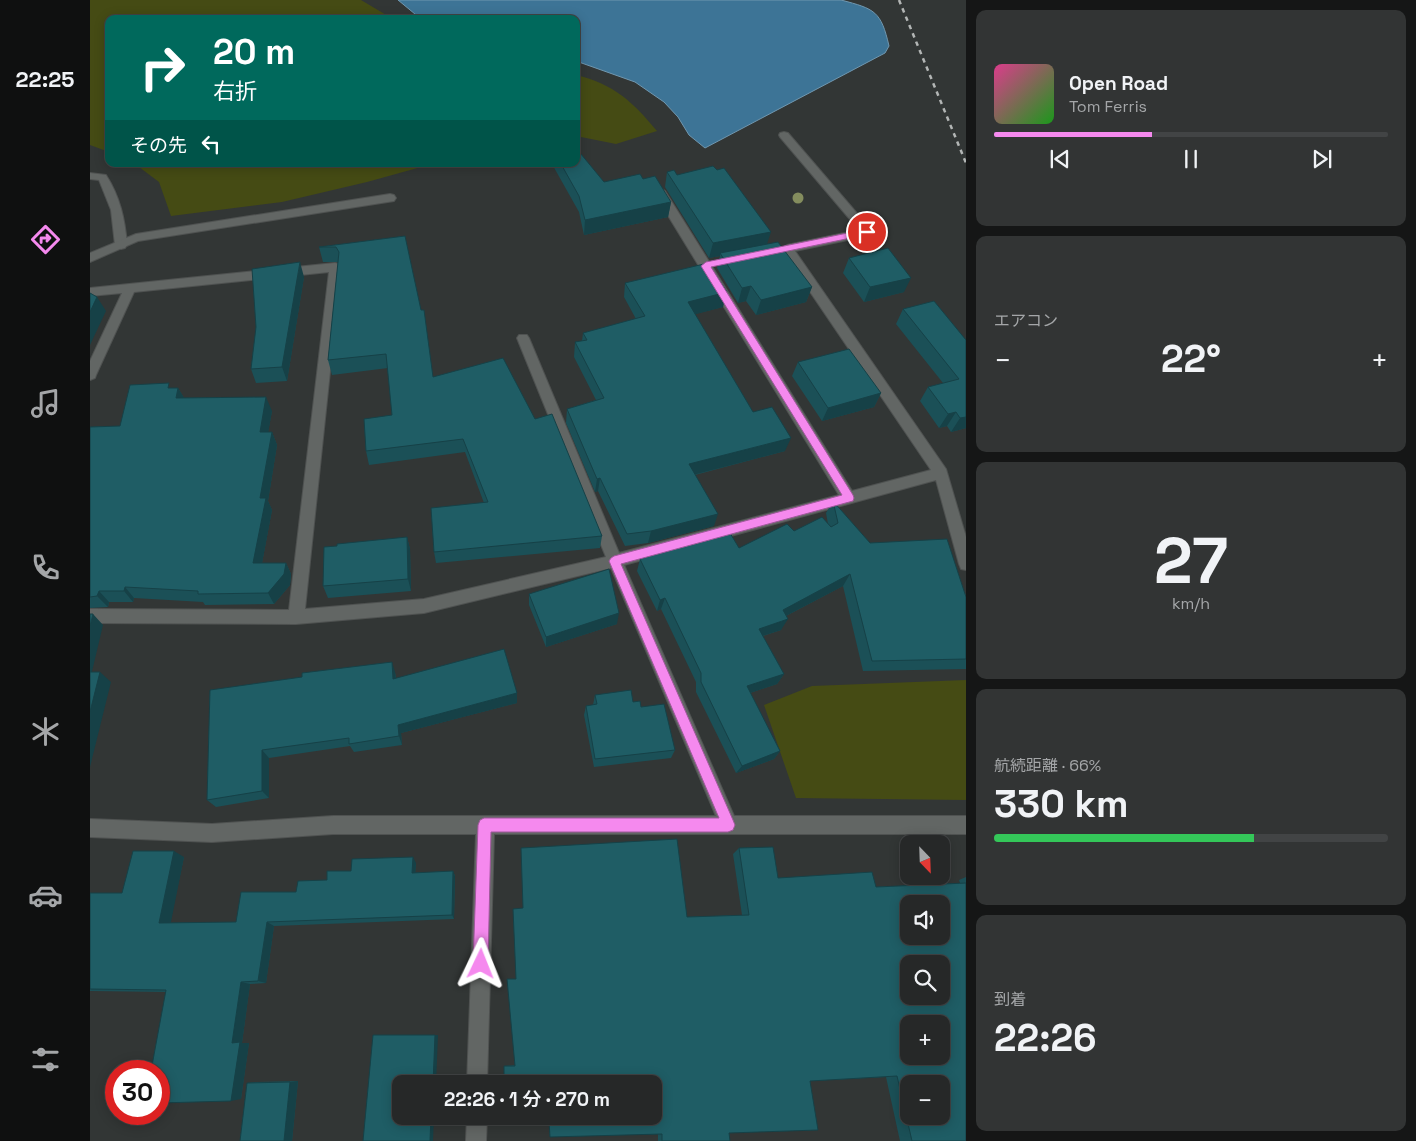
<!DOCTYPE html>
<html lang="ja">
<meta charset="utf-8">
<style>
:root{--surface:#262828;--page:#323434;--text:#f1f3f6;--muted:#a4a6a8;--line:#424445;--accent:#f589ee}
body{margin:0;font-family:"Space Grotesk","Noto Sans JP",sans-serif;background:var(--page);color:var(--text);height:100vh;display:flex;flex-direction:column;font-size:19px;white-space:nowrap}
*{box-sizing:border-box;margin:0}
p{font-size:16px;color:var(--muted)}
.icon{flex:none;width:28px;height:28px;fill:none;stroke:currentColor;stroke-width:2;stroke-linecap:round;stroke-linejoin:round}
.map{position:relative;flex:1;overflow:hidden}
.drawer{display:flex;flex-direction:column;gap:10px;padding:10px;background:#151616;width:450px}
.drawer>*{flex:none}
.banner{position:absolute;left:15px;top:15px;width:475px;height:152px;border-radius:10px;box-shadow:0 2px 12px #0003,0 0 0 1px var(--line);background:#00695c;color:#fff;overflow:hidden}
.needle{width:32px;rotate:157deg}
.buttons{position:absolute;left:810px;top:835px;display:grid;gap:10px}
.buttons a{display:grid;place-items:center;width:50px;height:50px;border-radius:10px;background:var(--surface);box-shadow:0 2px 12px #0003,0 0 0 1px var(--line);font-size:25px}
.speed{position:absolute;left:15px;top:1060px;display:flex;gap:10px;font-size:25px;font-weight:700;text-align:center}
.speed>*{display:grid;place-content:center;width:65px;height:65px;border-radius:50%;background:var(--surface);box-shadow:0 2px 12px #0003,0 0 0 1px var(--line);line-height:1}
.speed .limit{border:8px solid #d22;background:#fff;color:#111}
.pin{position:absolute;display:grid;place-items:center;width:42px;height:42px;color:#fff;margin:-21px;border:2px solid #fff;border-radius:50%;box-shadow:0 1px 5px #0007}
.me{position:absolute;width:55px;margin:-28px;rotate:2deg;stroke-linejoin:round;filter:drop-shadow(0 0 4px #0008)}
.turn{display:flex;align-items:center;gap:18px;height:105px;padding:0 25px;font-size:22px}
.turn .icon{width:65px;height:65px;stroke-width:2.5}
.turn b{display:block;font-size:35px;line-height:42px}
.then{display:flex;align-items:center;height:48px;padding:0 25px;background:#0003;gap:10px;font-size:19px}
.big{font-size:38px;font-weight:600;line-height:1.1}
.drawer .tile{flex:1;display:flex;flex-direction:column;justify-content:center;gap:8px;min-width:0;padding:0 18px;border-radius:10px;background:var(--page)}
.drawer .dial{align-items:center;gap:0}
.dial b{font-size:65px;line-height:1}
.song{display:flex;align-items:center;gap:15px}
.cover{width:60px;height:60px;border-radius:8px;background:linear-gradient(135deg,hsl(330 70% 55%),hsl(120 70% 35%))}
.played{height:5px;border-radius:2px;background:linear-gradient(90deg,var(--accent) 40%,var(--line) 40%)}
.keys{display:flex;justify-content:space-around;direction:ltr}
.heat{display:flex;justify-content:space-between;align-items:center;font-size:28px;direction:ltr}
.charge{height:8px;border-radius:4px;background:linear-gradient(90deg,#34c759 66%,var(--line) 0)}
.trip{position:absolute;left:302px;top:1075px;width:270px;height:50px;border-radius:10px;background:var(--surface);box-shadow:0 2px 12px #0003,0 0 0 1px var(--line);font-weight:600;line-height:50px;text-align:center}
main{display:flex;flex:1;min-height:0}
.tabs{display:flex;flex-direction:column;width:90px;justify-content:space-around;align-items:center;background:#0f1010;color:var(--muted)}
.tabs .icon{width:35px;height:35px}
.tabs .current{color:var(--accent)}
.tabs b{font-size:22px;color:var(--text)}
.map>svg:first-child{display:block}
</style>
<main>
<nav class="tabs">
<b>22:25</b>
<svg class="icon current" aria-label="directions" viewBox="0 0 24 24"><path d="M12 3l9 9-9 9-9-9zM9 14v-3h6M13 9l2 2-2 2"/></svg>
<svg class="icon" aria-label="music" viewBox="0 0 24 24"><path d="M9 18V5l10-2v13"/><circle cx="6" cy="18" r="3"/><circle cx="16" cy="16" r="3"/></svg>
<svg class="icon" aria-label="phone" viewBox="0 0 24 24"><path d="M5 4h4l2 5-3 2q2 4 5 5l2-3 5 2v4C11 20 4 13 5 4z"/></svg>
<svg class="icon" aria-label="climate" viewBox="0 0 24 24"><path d="M12 3v18M4 7l16 10M4 17L20 7"/></svg>
<svg class="icon" aria-label="car" viewBox="0 0 24 24"><path d="M5 17H2v-5l4-1 3-4h7l3 4 3 1v5h-3M9 17h6M6 11h13"/><circle cx="7" cy="17" r="2"/><circle cx="17" cy="17" r="2"/></svg>
<svg class="icon" aria-label="filters" viewBox="0 0 24 24"><path d="M4 7h16M4 17h16"/><circle cx="9" cy="7" r="2"/><circle cx="15" cy="17" r="2"/></svg>
</nav>
<div class="map">
<svg width="876" height="1141" viewBox="0 0 876 1141">
<rect width="100%" height="100%" fill="#323635"/>
<path fill="#454b14" d="M 0,0 L 271,0 L 303,19 L 19,19 L 19,152 L 0,145 Z
M 486,75 C 524,84 543,102 567,131 L 526,144 L 486,136 Z
M 45,164 L 342,164 L 277,182 L 192,202 L 81,216 L 69,182 Z
M 876,680 L 876,800 L 706,798 L 674,705 L 722,686 Z"/>
<path fill="#3d7496" stroke="#7097af" d="M 308,0 L 751,0 C 785,9 791,11 799,46 L 795,53 L 615,148 L 599,135 L 588,117 L 574,102 L 545,82 L 486,61 L 486,19 L 331,19 Z"/>
<g fill="none" stroke-linecap="round" stroke-linejoin="round">
<defs>
<path id="lane" d="M 0,173 L 16,175 C 30,197 35,219 37,245 L 35,248 L 31,249 L 25,245 L 21,210 L 9,180 L 0,179 Z"/>
<path id="street" d="M 694,132 L 698,133 L 783,232 L 777,236 L 705,251 L 856,469 L 876,537 L 876,570 L 871,569 L 869,564 L 846,480 L 534,565 L 644,816 L 876,816 L 876,834 L 404,834 L 397,1084 L 377,1084 L 386,834 L 243,834 L 122,842 L 0,837 L 0,819 L 122,824 L 243,816 L 626,816 L 521,568 L 334,613 L 206,624 L 0,623 L 0,609 L 199,610 L 239,272 L 44,292 L 6,375 L 5,378 L 0,380 L 0,361 L 32,293 L 0,296 L 0,288 L 245,263 L 249,264 L 251,267 L 215,609 L 334,599 L 516,557 L 427,338 L 429,335 L 437,335 L 439,338 L 529,553 L 749,495 L 563,191 L 569,187 L 575,191 L 762,491 L 841,470 L 691,249 L 697,245 L 769,230 L 690,137 L 689,135 L 690,133 Z
M 300,194 L 304,195 L 306,198 L 304,201 L 48,241 L 0,262 L 0,253 L 46,234 Z
M 377,1116 L 397,1116 L 396,1141 L 376,1141 Z"/>
</defs>
<use href="#lane" stroke="#4f5251" stroke-width="2"/>
<use href="#street" stroke="#4f5251" stroke-width="2"/>
<use href="#lane" fill="#626664" fill-rule="evenodd"/>
<use href="#street" fill="#626664" fill-rule="evenodd"/>
<path stroke="#b3b6b5" stroke-width="2.5" stroke-dasharray="4.5 4.5" stroke-linecap="butt" d="M 809,0 L 876,163"/>
</g>
<circle fill="#848d5e" cx="708" cy="198" r="5.5"/>
<path fill="#1b5057" d="M 462,164 L 486,164 L 514,182 L 553,179 L 581,202 L 578,217 L 494,235 L 489,212 Z
M 577,172 L 587,175 L 677,244 L 722,287 L 716,302 L 666,315 L 656,301 L 648,303 L 627,268 L 630,256 L 619,258 L 575,187 Z
M 315,236 L 343,377 L 445,419 L 512,536 L 510,548 L 346,563 L 344,552 L 394,503 L 375,452 L 279,465 L 276,451 L 302,415 L 298,368 L 242,375 L 238,360 L 248,262 L 233,262 L 229,247 Z
M 759,258 L 814,292 L 774,302 L 753,273 Z
M 214,277 L 197,381 L 166,383 L 161,369 Z
M 535,283 L 633,307 L 605,314 L 663,412 L 695,451 L 605,475 L 624,526 L 558,543 L 535,546 L 508,491 L 505,492 L 476,423 L 477,409 L 506,400 L 484,357 L 485,342 L 492,341 L 493,333 L 546,319 L 534,297 Z
M 813,309 L 876,340 L 876,428 L 861,432 L 857,426 L 849,428 L 830,401 L 838,387 L 853,383 L 806,324 Z
M 708,362 L 791,393 L 784,407 L 732,421 L 702,376 Z
M 81,388 L 88,388 L 94,398 L 182,411 L 178,432 L 182,432 L 187,445 L 178,501 L 182,510 L 172,563 L 196,563 L 201,574 L 200,585 L 184,604 L 115,605 L 113,602 L 44,598 L 43,602 L 19,602 L 18,607 L 0,608 L 0,427 L 30,426 Z
M 743,501 L 780,543 L 876,597 L 876,669 L 773,671 L 753,586 L 696,616 L 691,630 L 673,636 L 694,674 L 687,684 L 660,693 L 690,751 L 684,759 L 646,773 L 606,692 L 606,682 L 571,609 L 567,611 L 547,571 L 550,559 L 603,542 L 605,537 L 649,548 L 704,531 L 738,524 L 736,513 Z
M 317,537 L 320,549 L 321,591 L 238,598 L 233,586 L 247,546 Z
M 439,594 L 527,624 L 456,647 L 439,605 Z
M 305,672 L 306,678 L 427,693 L 427,703 L 311,733 L 312,745 L 264,752 L 260,746 L 179,758 L 179,798 L 126,807 L 117,800 L 120,690 Z
M 505,695 L 543,702 L 551,707 L 585,750 L 581,758 L 504,767 L 494,715 L 496,706 L 503,705 Z
M 649,848 L 688,878 L 786,887 L 870,883 L 869,880 L 876,877 L 876,1141 L 810,1141 L 796,1077 L 720,1081 L 639,1133 L 640,1141 L 568,1141 L 568,1134 L 460,1137 L 459,1121 L 414,1066 L 425,1065 L 426,979 L 597,917 L 652,915 L 643,854 Z
M 94,857 L 80,923 L 146,922 L 206,892 L 261,871 L 326,863 L 325,873 L 363,871 L 365,876 L 364,919 L 184,926 L 176,983 L 160,984 L 152,1043 L 159,1043 L 151,1099 L 76,992 L 0,991 L 0,893 L 32,893 Z
M 208,1081 L 202,1141 L 150,1141 L 157,1083 L 166,1082 Z"/>
<path fill="#164147" d="M 581,202 L 578,217 L 494,235 L 495,220 Z
M 681,232 L 676,247 L 630,253 L 630,256 L 619,258 L 623,243 Z
M 210,262 L 214,277 L 197,381 L 192,367 Z
M 821,278 L 814,292 L 774,302 L 780,287 Z
M 661,286 L 656,301 L 648,303 L 652,288 Z
M 722,287 L 716,302 L 666,315 L 671,300 Z
M 637,292 L 633,307 L 595,317 L 598,302 Z
M 7,297 L 16,311 L 0,345 L 0,312 Z
M 88,388 L 96,401 L 86,398 Z
M 791,393 L 784,407 L 732,421 L 738,408 Z
M 176,397 L 182,411 L 176,445 L 170,432 Z
M 866,412 L 857,426 L 849,428 L 858,414 Z
M 876,417 L 876,428 L 861,432 L 870,418 Z
M 182,432 L 187,445 L 178,501 L 182,510 L 170,574 L 163,563 L 170,498 Z
M 701,438 L 695,451 L 595,477 L 599,464 Z
M 510,478 L 508,491 L 505,492 L 507,479 Z
M 628,514 L 624,526 L 558,543 L 561,531 Z
M 317,537 L 320,549 L 321,591 L 318,579 Z
M 196,563 L 201,574 L 200,585 L 184,604 L 178,593 Z
M 760,574 L 753,586 L 686,621 L 693,610 Z
M 35,587 L 44,598 L 43,602 L 34,591 Z
M 9,591 L 19,602 L 18,607 L 7,596 Z
M 575,598 L 571,609 L 567,611 L 570,600 Z
M 529,613 L 527,624 L 456,647 L 456,637 Z
M 3,614 L 13,625 L 0,680 L 0,626 Z
M 698,619 L 691,630 L 663,639 L 669,629 Z
M 302,662 L 305,672 L 307,688 L 303,679 Z
M 10,672 L 21,682 L 0,767 L 0,712 Z
M 694,674 L 687,684 L 651,696 L 657,686 Z
M 427,693 L 427,703 L 311,733 L 312,745 L 309,736 L 308,725 Z
M 172,750 L 179,758 L 179,798 L 172,791 Z
M 690,751 L 684,759 L 646,773 L 652,766 Z
M 84,851 L 94,857 L 80,927 L 69,923 Z
M 323,857 L 326,863 L 325,878 L 322,873 Z
M 363,871 L 365,876 L 364,919 L 362,915 Z
M 177,922 L 184,926 L 176,983 L 168,981 Z
M 151,982 L 160,984 L 152,1043 L 159,1043 L 151,1099 L 141,1101 L 142,1043 Z
M 345,1035 L 348,1035 L 346,1084 L 343,1084 Z
M 208,1081 L 202,1141 L 194,1141 L 200,1082 Z
M 341,1116 L 344,1116 L 343,1141 L 340,1141 Z"/>
<path fill="#1f5d65" stroke="#164147" fill-rule="evenodd" d="M 486,148 L 514,182 L 550,174 L 553,179 L 565,176 L 581,202 L 495,220 L 489,196 L 471,164 L 486,164 Z
M 623,166 L 627,170 L 634,168 L 681,232 L 623,243 L 577,172 L 584,170 L 587,175 Z
M 315,236 L 331,310 L 334,310 L 343,377 L 413,358 L 445,419 L 462,414 L 512,536 L 344,552 L 341,508 L 398,502 L 373,439 L 276,451 L 274,419 L 302,415 L 296,354 L 238,360 L 249,252 L 246,247 L 229,247 Z
M 688,242 L 722,287 L 671,300 L 661,286 L 652,288 L 630,253 Z
M 798,248 L 821,278 L 780,287 L 759,258 Z
M 210,262 L 192,367 L 161,369 L 166,327 L 162,269 Z
M 618,263 L 637,292 L 598,302 L 663,412 L 682,407 L 701,438 L 599,464 L 628,514 L 561,531 L 537,534 L 510,478 L 507,479 L 477,409 L 514,398 L 485,342 L 497,340 L 493,333 L 555,316 L 535,283 Z
M 0,293 L 7,297 L 0,312 Z
M 844,301 L 876,340 L 876,417 L 870,418 L 866,412 L 858,414 L 838,387 L 869,379 L 813,309 Z
M 759,349 L 791,393 L 738,408 L 708,362 Z
M 79,383 L 78,388 L 88,388 L 86,398 L 176,397 L 170,432 L 182,432 L 170,498 L 176,498 L 163,563 L 196,563 L 194,574 L 178,593 L 108,594 L 108,591 L 35,587 L 34,591 L 9,591 L 7,596 L 0,597 L 0,427 L 30,426 L 40,385 Z
M 743,501 L 780,543 L 857,539 L 876,597 L 876,659 L 782,661 L 760,574 L 693,610 L 698,619 L 669,629 L 694,674 L 657,686 L 690,751 L 652,766 L 611,682 L 611,673 L 575,598 L 570,600 L 550,559 L 606,541 L 605,537 L 637,528 L 649,548 L 697,524 L 704,531 L 732,517 L 741,527 L 748,523 Z
M 317,537 L 318,579 L 233,586 L 234,547 L 247,546 L 247,544 Z
M 519,569 L 529,613 L 456,637 L 439,594 Z
M 0,614 L 3,614 L 0,626 Z
M 414,649 L 427,693 L 308,725 L 309,736 L 259,744 L 259,738 L 172,750 L 172,791 L 117,800 L 120,690 L 212,677 L 212,673 L 302,662 L 303,679 Z
M 0,672 L 10,672 L 0,712 Z
M 541,690 L 543,702 L 550,701 L 551,707 L 574,704 L 585,750 L 505,759 L 496,706 L 507,704 L 505,695 Z
M 587,839 L 597,917 L 659,915 L 649,848 L 683,847 L 688,878 L 782,872 L 786,887 L 876,883 L 876,1141 L 822,1141 L 807,1076 L 720,1081 L 728,1130 L 639,1133 L 640,1141 L 572,1141 L 572,1134 L 460,1137 L 459,1121 L 414,1123 L 414,1116 L 564,1116 L 564,1084 L 414,1084 L 414,1066 L 425,1066 L 417,979 L 426,979 L 423,909 L 433,908 L 431,848 ZM 819,904 L 851,904 L 851,936 L 819,936 ZM 819,964 L 851,964 L 851,996 L 819,996 ZM 819,1024 L 851,1024 L 851,1056 L 819,1056 ZM 819,1084 L 851,1084 L 851,1116 L 819,1116 Z
M 43,851 L 84,851 L 69,923 L 146,922 L 151,892 L 206,892 L 208,881 L 237,880 L 237,871 L 261,871 L 262,859 L 323,857 L 322,873 L 363,871 L 362,915 L 177,922 L 168,981 L 151,982 L 142,1043 L 150,1042 L 141,1101 L 69,1103 L 69,1071 L 61,1071 L 76,990 L 0,989 L 0,893 L 32,893 Z
M 283,1035 L 345,1035 L 343,1084 L 311,1084 L 311,1116 L 341,1116 L 340,1141 L 273,1141 Z
M 200,1082 L 194,1141 L 150,1141 L 157,1083 Z"/>
<path fill="#f589ee" stroke="#9f599b" d="M 777,229 L 781,232 L 780,234 L 621,267 L 763,495 L 764,498 L 763,501 L 531,564 L 643,820 L 645,825 L 643,830 L 638,832 L 401,832 L 398,964 L 396,969 L 391,972 L 386,969 L 383,964 L 388,825 L 390,820 L 394,818 L 629,818 L 519,561 L 521,558 L 524,556 L 752,495 L 611,266 L 616,262 Z"/>
</svg>
<div class="buttons">
<a><svg class="needle" viewBox="-14 -14 28 28"><path d="M0-13l5 13h-10z" fill="#e53935"/><path d="M0 13l5-13h-10z" fill="#a4a6a8"/></svg></a>
<a><svg class="icon" aria-label="sound" viewBox="0 0 24 24"><path d="M4 9h4l5-4v14l-5-4H4zM17 9q2 3 0 6"/></svg></a>
<a><svg class="icon" aria-label="search" viewBox="0 0 24 24"><circle cx="10" cy="10" r="6"/><path d="M15 15l6 6"/></svg></a>
<a>+</a>
<a>−</a>
</div>
<div class="speed"><div class="limit">30</div></div>
<div class="pin" style="left:777px;top:232px;background:#d93025"><svg class="icon" aria-label="arrive" viewBox="0 0 24 24"><path d="M6 21V4h12l-3 4 3 4H6"/></svg></div>
<svg class="me" style="left:391px;top:964px" viewBox="-20 -20 40 40"><path d="M0-17L14 15 0 8-14 15z" fill="#f589ee" stroke="#fff" stroke-width="4"/></svg>
<div class="trip">22:26 · 1 分 · 270 m</div>
<div class="banner">
<div class="turn"><svg class="icon" aria-label="right" viewBox="0 0 24 24"><path d="M7 20v-9h11M14 6l5 5-5 5"/></svg><div><b>20 m</b>右折</div></div>
<div class="then">その先<svg class="icon" aria-label="left" viewBox="0 0 24 24"><path d="M17 20v-9H6M10 6l-5 5 5 5"/></svg></div>
</div>
</div>
<section class="drawer">
<div class="tile">
<div class="song"><i class="cover"></i><div><b>Open Road</b><p>Tom Ferris</p></div></div>
<div class="played"></div>
<div class="keys"><svg class="icon" aria-label="previous" viewBox="0 0 24 24"><path d="M18 5L8 12l10 7zM5 5v14"/></svg><svg class="icon" aria-label="pause" viewBox="0 0 24 24"><path d="M8 5v14M16 5v14"/></svg><svg class="icon" aria-label="next" viewBox="0 0 24 24"><path d="M6 5l10 7-10 7zM19 5v14"/></svg></div>
</div>
<div class="tile"><p>エアコン</p>
<div class="heat"><a>−</a><b class="big">22°</b><a>+</a></div>
</div>
<div class="tile dial"><b>27</b><p>km/h</p></div>
<div class="tile"><p>航続距離 · 66%</p><b class="big">330 km</b><div class="charge"></div></div>
<div class="tile"><p>到着</p><b class="big">22:26</b></div>
</section>
</main>
